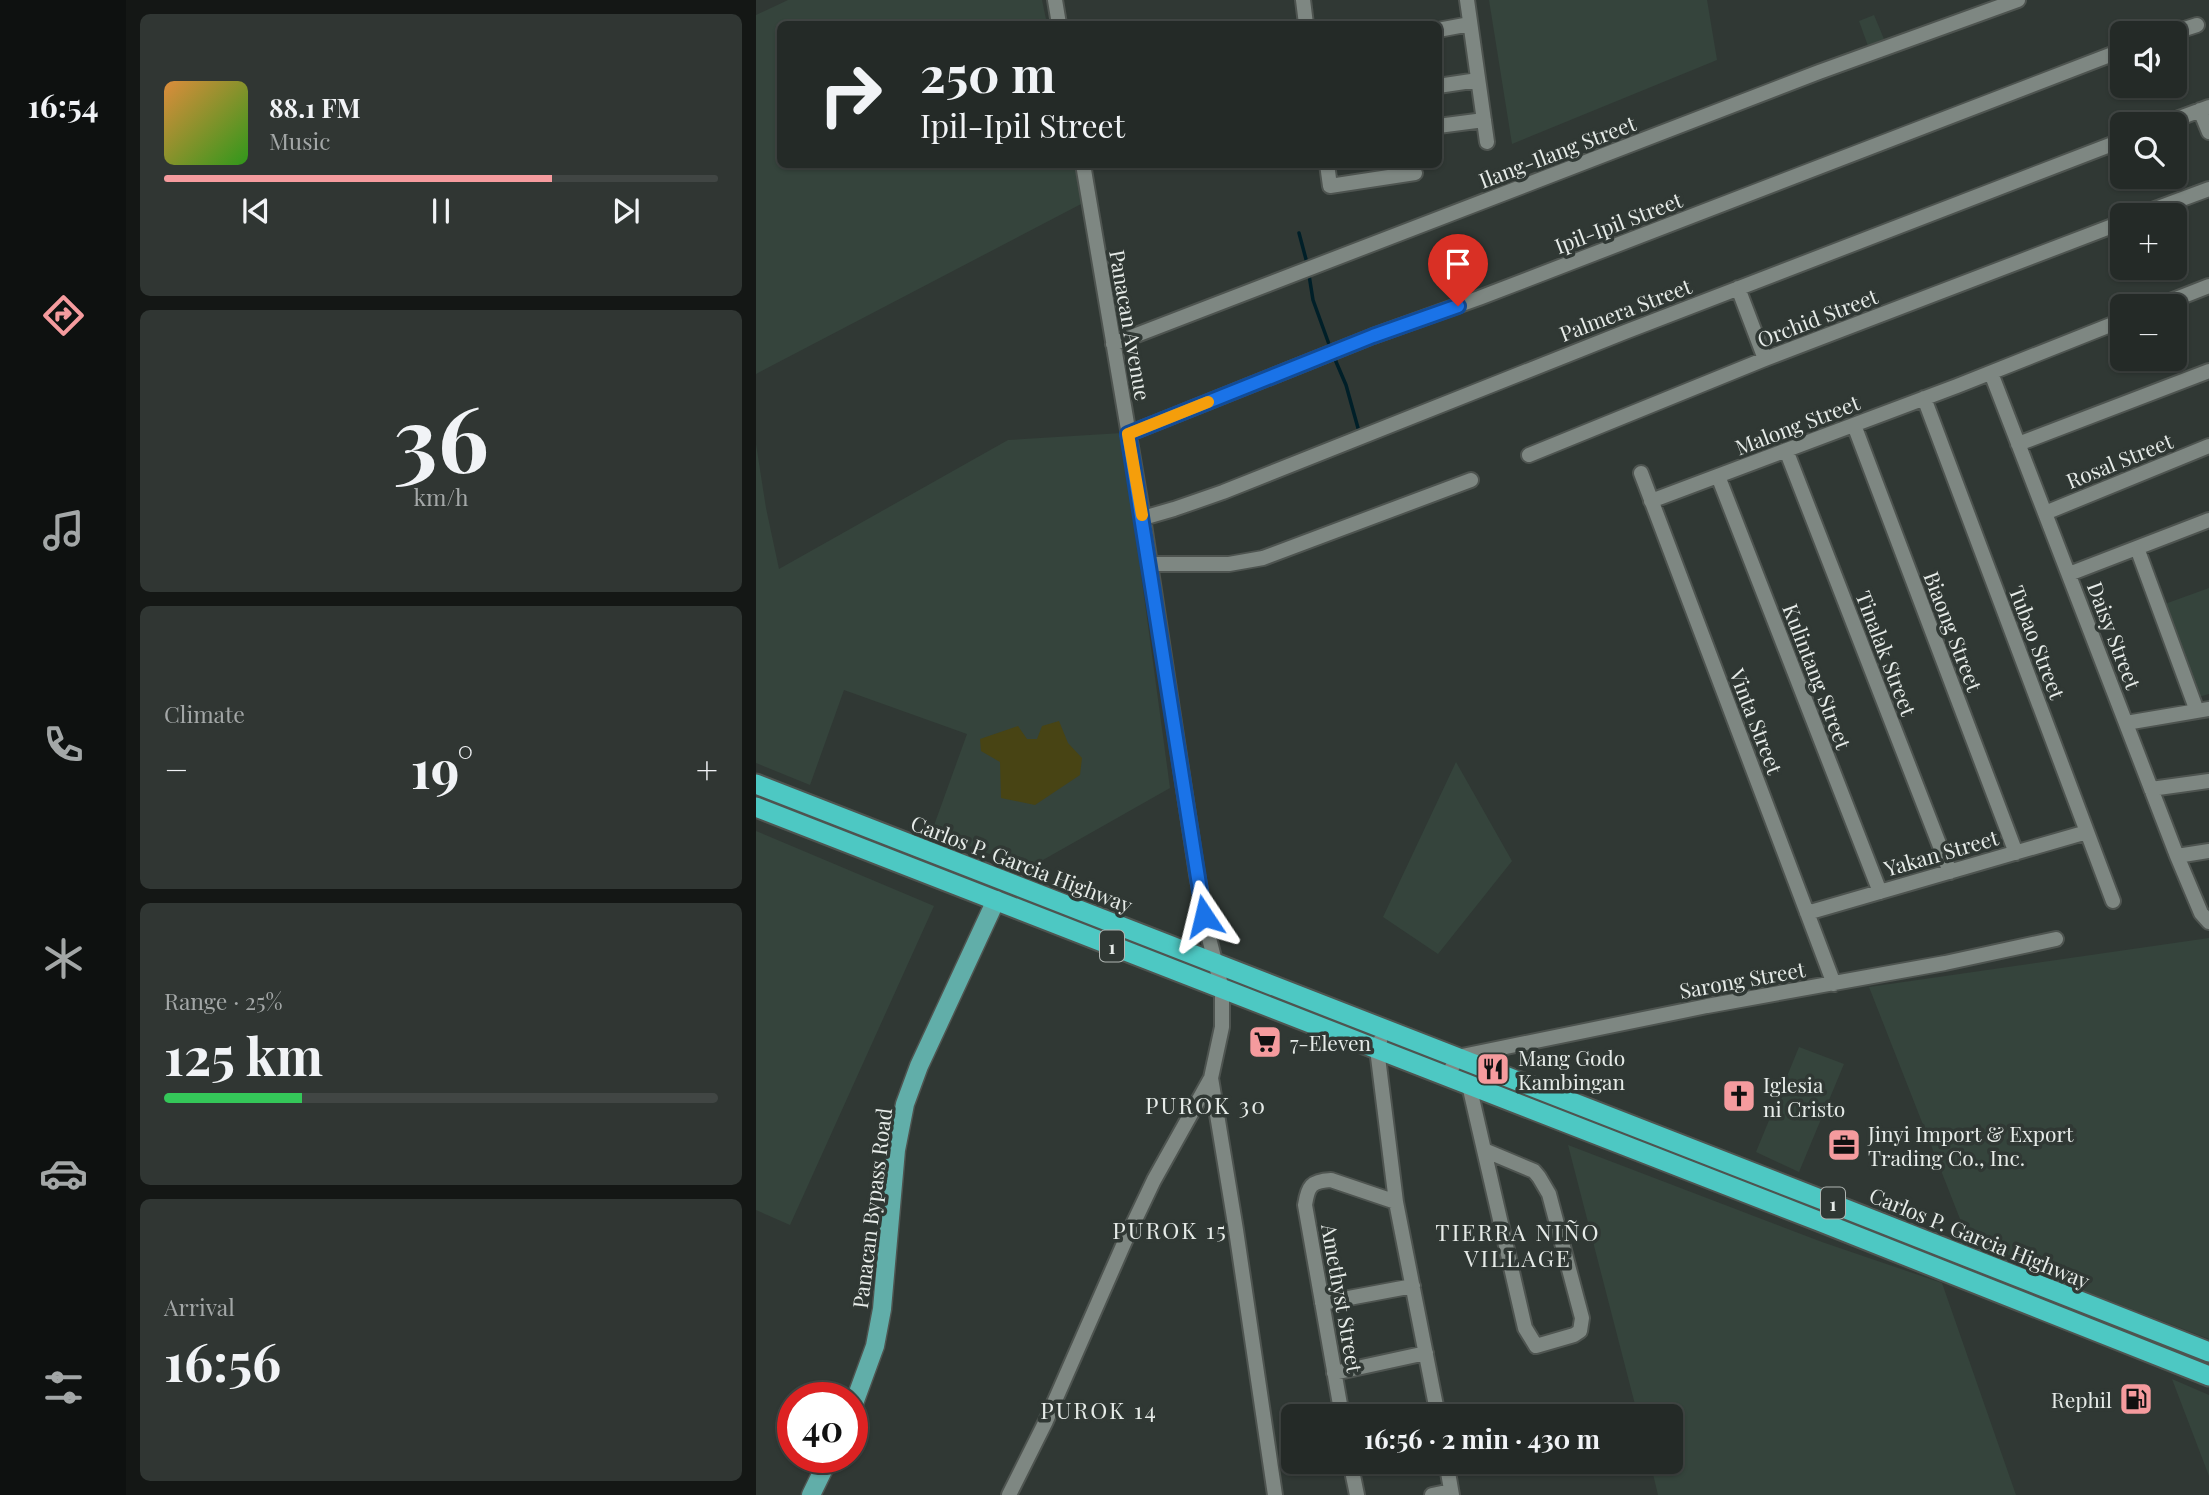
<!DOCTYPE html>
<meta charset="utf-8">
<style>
:root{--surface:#242a27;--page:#303633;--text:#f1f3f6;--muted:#a3a7a7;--line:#414644;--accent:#f59b9e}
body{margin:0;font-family:"Playfair Display",serif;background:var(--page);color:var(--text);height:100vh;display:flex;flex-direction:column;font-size:26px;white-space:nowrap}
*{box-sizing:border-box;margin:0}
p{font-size:23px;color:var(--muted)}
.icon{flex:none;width:38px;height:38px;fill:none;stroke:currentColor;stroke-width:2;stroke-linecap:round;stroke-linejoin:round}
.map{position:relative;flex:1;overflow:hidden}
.details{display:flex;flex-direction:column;gap:14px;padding:14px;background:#141715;width:630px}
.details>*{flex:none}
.banner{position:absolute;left:21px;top:21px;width:665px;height:147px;border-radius:10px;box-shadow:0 2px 5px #0004,0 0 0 2px var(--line);background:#242a27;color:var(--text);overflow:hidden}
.controls{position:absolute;left:1354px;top:21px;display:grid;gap:14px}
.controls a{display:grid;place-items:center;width:77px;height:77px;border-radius:10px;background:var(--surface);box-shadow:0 2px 5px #0004,0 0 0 2px var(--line);font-size:35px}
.speed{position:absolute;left:21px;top:1382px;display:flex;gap:14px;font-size:35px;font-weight:700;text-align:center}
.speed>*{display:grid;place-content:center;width:91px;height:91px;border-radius:50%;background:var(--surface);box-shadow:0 2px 5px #0004,0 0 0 2px var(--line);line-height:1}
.speed .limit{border:10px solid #d22;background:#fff;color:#111}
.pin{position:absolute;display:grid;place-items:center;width:60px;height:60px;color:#fff;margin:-72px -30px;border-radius:50% 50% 50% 0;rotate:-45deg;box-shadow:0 0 7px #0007}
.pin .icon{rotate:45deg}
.me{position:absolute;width:77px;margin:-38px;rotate:350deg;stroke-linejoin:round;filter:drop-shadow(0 0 5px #0008)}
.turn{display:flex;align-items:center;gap:24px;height:147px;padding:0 28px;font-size:32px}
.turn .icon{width:91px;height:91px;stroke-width:2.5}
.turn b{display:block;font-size:49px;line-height:60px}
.big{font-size:52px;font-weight:700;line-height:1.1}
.details .tile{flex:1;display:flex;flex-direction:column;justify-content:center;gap:10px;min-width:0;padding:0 24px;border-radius:10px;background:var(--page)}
.details .dial{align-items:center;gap:0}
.dial b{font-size:91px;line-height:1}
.song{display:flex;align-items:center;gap:21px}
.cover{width:84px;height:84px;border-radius:10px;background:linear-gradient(135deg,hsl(30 70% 55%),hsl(110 70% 35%))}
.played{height:7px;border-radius:4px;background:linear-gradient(90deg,var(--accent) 70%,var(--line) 70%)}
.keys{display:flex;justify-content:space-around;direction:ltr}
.heat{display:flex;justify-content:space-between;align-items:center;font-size:38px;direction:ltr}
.charge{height:10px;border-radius:5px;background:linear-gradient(90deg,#34c759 25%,var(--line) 0)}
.trip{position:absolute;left:525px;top:1404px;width:402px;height:70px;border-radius:10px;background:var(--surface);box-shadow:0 2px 5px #0004,0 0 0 2px var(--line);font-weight:700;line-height:70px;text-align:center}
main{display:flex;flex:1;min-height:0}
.dock{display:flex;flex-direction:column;width:126px;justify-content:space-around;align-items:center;background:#0e1110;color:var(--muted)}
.dock .icon{width:49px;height:49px}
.dock .selected{color:var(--accent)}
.dock b{font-size:32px;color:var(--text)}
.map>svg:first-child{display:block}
</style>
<main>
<nav class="dock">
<b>16:54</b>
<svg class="icon selected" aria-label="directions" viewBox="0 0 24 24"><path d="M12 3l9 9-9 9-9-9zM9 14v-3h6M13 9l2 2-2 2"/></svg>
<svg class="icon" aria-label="music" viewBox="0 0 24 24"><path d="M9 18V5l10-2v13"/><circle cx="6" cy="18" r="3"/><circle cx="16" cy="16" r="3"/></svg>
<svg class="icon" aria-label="phone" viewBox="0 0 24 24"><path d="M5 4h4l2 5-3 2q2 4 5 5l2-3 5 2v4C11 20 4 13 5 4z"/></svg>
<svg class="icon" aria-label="climate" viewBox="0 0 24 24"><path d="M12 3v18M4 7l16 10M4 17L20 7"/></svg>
<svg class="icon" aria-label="car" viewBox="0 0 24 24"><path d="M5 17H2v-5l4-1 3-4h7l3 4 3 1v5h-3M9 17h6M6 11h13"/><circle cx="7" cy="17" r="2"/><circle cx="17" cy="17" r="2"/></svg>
<svg class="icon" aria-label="filters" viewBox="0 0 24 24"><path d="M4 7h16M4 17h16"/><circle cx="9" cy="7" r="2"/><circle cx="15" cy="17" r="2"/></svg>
</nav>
<section class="details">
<div class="tile">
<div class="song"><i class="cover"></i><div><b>88.1 FM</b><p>Music</p></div></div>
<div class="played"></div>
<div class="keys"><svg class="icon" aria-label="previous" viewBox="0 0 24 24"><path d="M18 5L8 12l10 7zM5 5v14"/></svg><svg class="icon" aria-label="pause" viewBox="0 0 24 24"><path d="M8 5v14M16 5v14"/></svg><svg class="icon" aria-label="next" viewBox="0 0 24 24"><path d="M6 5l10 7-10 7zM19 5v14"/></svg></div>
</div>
<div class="tile dial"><b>36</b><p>km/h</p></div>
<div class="tile"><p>Climate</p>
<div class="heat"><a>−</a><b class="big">19°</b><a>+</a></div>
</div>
<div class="tile"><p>Range · 25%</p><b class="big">125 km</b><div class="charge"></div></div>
<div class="tile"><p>Arrival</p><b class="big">16:56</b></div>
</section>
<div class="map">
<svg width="1453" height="1495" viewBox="0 0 1453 1495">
<rect width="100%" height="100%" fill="#303834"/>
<path fill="#35443c" d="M 32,0 L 286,0 L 291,24 L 24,24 L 24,164 L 319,165 L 327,203 L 0,374 L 0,15 Z
M 733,0 L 951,0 L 961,60 L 756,144 Z
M 1118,15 L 1128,39 L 1112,46 L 1103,21 Z
M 366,433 L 414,788 L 271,869 L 176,831 L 211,734 L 88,690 L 54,785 L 0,763 L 0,444 L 10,508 L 23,569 L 252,440 Z
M 1453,588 L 1453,694 L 1439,698 L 1406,605 Z
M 700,762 L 756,861 L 682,954 L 627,917 Z
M 0,831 L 178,906 L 34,1225 L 0,1210 Z
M 1453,938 L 1453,1339 L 1215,1247 L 1113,987 Z
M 1043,1047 L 1088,1064 L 1043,1172 L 1000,1152 Z
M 812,1145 L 1066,1242 L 1186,1283 L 1260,1495 L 902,1495 L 894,1461 L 915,1461 L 915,1416 L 882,1416 Z
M 1416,1379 L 1453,1395 L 1453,1476 Z"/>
<path fill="#484414" d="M 303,721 L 312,743 L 326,758 L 324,775 L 279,805 L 245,798 L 244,762 L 225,751 L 224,739 L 262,726 L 271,739 L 281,739 L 286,726 Z"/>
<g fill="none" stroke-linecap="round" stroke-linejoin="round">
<path stroke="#001f28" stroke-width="3.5" d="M 543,233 L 551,263
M 553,275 L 557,300 L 574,347
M 578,357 L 590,385 L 602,428"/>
<defs>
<path id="minor" d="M 299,0 L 303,24
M 547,0 L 550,24
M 711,0 L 731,142
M 682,30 L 714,24
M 1416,33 L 1441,25
M 682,86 L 722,80
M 1444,110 L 1453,132
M 1407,124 L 1453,107
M 682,126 L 728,120
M 571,164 L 574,186 L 659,173
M 1383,215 L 1453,189
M 982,288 L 1009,359
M 1402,306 L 1453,286
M 357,344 L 1063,72 L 1262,0
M 1235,373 L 1421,856 L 1445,913 L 1453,922
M 1168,398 L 1357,901
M 1098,425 L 1260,853
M 372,434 L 617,336 L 723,298 L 1367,50
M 1262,444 L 1453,371
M 1030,450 L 1194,872
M 773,455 L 1009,359 L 1367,222
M 885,473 L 1078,984
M 962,476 L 1124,892
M 895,501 L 1201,386 L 1367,320
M 1289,513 L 1453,446
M 387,518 L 418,509 L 467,492 L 869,332 L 1367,140
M 1381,548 L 1441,711
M 394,564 L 473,564 L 507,558 L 715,480
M 1313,574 L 1453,520
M 1370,723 L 1453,709
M 1395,789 L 1453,781
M 1421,856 L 1453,851
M 1051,913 L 1331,832
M 624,1041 L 621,1049 L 640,1202 L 682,1416
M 692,1076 L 701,1057 L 951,1006 L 1189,963 L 1300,939
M 455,1078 L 480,1230 L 519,1495
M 713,1085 L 769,1328 L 780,1346 L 818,1335 L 824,1331 L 826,1318 L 793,1194 L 783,1177 L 778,1171 L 728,1150
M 566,1303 L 657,1286
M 578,1373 L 670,1353
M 586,1416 L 549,1205 C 552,1186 555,1181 575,1180 L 640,1202
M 594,1461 L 601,1495
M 690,1461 L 696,1495
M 253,1495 L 290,1421 L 369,1241 L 398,1180 L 455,1078 L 466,1027 L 466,989 L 453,938 L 441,874 L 387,518 L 327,164
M 676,1495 L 695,1491"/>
<path id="major" d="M 96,1409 L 119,1346 L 126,1309 L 140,1150 L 149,1104 L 163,1066 L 240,900
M 55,1495 L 73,1458"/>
<path id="highway" d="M 0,784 L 1072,1202 L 1453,1352
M 0,807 L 1065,1222 L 1453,1376"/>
</defs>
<use href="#minor" stroke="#4e5450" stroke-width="18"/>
<use href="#major" stroke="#4e5450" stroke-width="21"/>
<use href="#highway" stroke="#4e5450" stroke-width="23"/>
<use href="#minor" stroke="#7e8782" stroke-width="14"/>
<use href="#major" stroke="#61aea9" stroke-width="18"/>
<use href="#highway" stroke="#4dc8c3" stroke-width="19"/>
</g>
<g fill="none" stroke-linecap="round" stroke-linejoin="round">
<defs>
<path id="route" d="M 448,916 L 372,434 L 617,336 L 702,306"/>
</defs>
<use href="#route" stroke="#114b97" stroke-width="18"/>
<use href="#route" stroke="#1a73e8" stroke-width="12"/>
<path stroke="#f59e0b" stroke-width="12" d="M 386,515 L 372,434 L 452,402"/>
</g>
<defs>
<symbol id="supermarket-square" viewBox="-11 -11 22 22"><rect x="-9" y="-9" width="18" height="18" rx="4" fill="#f59b9e" stroke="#303834"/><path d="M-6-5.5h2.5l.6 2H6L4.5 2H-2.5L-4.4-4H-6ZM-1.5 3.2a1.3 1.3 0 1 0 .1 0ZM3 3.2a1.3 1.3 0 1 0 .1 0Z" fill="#111"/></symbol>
<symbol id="restaurant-square" viewBox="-11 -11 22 22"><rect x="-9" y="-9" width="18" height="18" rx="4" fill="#f59b9e" stroke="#303834"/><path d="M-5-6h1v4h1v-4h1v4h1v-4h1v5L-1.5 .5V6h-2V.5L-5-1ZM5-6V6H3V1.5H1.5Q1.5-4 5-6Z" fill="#111"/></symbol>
<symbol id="church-square" viewBox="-11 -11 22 22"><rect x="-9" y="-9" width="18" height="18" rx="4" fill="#f59b9e" stroke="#303834"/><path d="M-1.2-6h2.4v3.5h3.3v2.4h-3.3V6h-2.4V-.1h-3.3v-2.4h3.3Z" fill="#111"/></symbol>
<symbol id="office-square" viewBox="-11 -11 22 22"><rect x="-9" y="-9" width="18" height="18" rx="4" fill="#f59b9e" stroke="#303834"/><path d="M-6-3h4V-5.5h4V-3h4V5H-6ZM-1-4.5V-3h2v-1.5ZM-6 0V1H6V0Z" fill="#111"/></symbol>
<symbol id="fuel-square" viewBox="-11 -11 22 22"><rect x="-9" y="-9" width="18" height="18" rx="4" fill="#f59b9e" stroke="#303834"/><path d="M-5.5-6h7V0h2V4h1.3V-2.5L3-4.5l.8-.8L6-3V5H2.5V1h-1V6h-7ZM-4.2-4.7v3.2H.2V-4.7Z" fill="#111"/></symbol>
</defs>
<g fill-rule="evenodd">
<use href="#supermarket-square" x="490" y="1023" width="38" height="38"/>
<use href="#restaurant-square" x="718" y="1050" width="38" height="38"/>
<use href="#church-square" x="964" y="1077" width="38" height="38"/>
<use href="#office-square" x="1069" y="1126" width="38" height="38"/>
<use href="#fuel-square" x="1361" y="1380" width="38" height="38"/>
</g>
<g text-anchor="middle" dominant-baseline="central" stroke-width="7" stroke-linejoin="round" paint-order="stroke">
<g fill="#303834" stroke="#afb5b2" stroke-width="2">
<rect x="344" y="930.5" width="24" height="31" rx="5"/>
<rect x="1065" y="1187.5" width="24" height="31" rx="5"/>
</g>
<g font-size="19" font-weight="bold" fill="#e6ebe8">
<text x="356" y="946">1</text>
<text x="1077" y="1203">1</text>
</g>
<g font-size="21" fill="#e6ebe8" stroke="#303834">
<text transform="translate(801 151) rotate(-21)">Ilang-Ilang Street</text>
<text transform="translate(862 222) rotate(-21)">Ipil-Ipil Street</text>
<text transform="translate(869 309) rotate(-21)">Palmera Street</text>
<text transform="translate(1061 317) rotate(-21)">Orchid Street</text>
<text transform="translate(375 325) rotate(80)">Panacan Avenue</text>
<text transform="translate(1041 424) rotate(-21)">Malong Street</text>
<text transform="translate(1363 460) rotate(-22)">Rosal Street</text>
<text transform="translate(1198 631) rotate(69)">Biaong Street</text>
<text transform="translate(1359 635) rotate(69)">Daisy Street</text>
<text transform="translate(1282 642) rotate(69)">Tubao Street</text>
<text transform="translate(1131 653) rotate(69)">Tinalak Street</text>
<text transform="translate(1062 676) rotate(69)">Kulintang Street</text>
<text transform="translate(1001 721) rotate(69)">Vinta Street</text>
<text transform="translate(1185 852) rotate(-16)">Yakan Street</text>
<text transform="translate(266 863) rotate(21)">Carlos P. Garcia Highway</text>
<text transform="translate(986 979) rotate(-10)">Sarong Street</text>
<text transform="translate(115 1208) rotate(-83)">Panacan Bypass Road</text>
<text transform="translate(1224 1237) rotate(22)">Carlos P. Garcia Highway</text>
<text transform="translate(587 1298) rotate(80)">Amethyst Street</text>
</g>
<g font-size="21" fill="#e6ebe8" stroke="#303834" text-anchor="start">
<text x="534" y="1042">7-Eleven</text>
<text x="762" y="1057">Mang Godo<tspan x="762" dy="24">Kambingan</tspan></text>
<text x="1007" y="1084">Iglesia<tspan x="1007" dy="24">ni Cristo</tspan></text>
<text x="1112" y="1133">Jinyi Import &amp; Export<tspan x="1112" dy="24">Trading Co., Inc.</tspan></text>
<text x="1356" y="1399" text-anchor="end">Rephil</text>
</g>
<g font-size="23" letter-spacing="2" fill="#e6ebe8" stroke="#303834">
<text x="450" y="1104">PUROK 30</text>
<text x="414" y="1229">PUROK 15</text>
<text x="762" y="1231">TIERRA NIÑO<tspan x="762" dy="26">VILLAGE</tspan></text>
<text x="343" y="1409">PUROK 14</text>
</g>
</g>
</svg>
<div class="controls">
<a><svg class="icon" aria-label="sound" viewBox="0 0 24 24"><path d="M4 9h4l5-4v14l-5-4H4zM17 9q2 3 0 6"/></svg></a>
<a><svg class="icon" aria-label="search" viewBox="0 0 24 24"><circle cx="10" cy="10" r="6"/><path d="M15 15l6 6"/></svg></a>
<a>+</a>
<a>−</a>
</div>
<div class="speed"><div class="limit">40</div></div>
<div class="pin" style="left:702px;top:306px;background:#d93025"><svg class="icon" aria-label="arrive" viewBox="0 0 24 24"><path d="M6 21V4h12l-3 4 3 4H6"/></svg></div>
<svg class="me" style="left:448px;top:916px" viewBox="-20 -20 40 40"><path d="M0-17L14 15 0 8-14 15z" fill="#1a73e8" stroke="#fff" stroke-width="4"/></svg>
<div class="trip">16:56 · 2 min · 430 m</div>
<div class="banner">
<div class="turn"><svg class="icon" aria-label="right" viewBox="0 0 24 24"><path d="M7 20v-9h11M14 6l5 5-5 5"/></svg><div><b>250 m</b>Ipil-Ipil Street</div></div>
</div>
</div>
</main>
